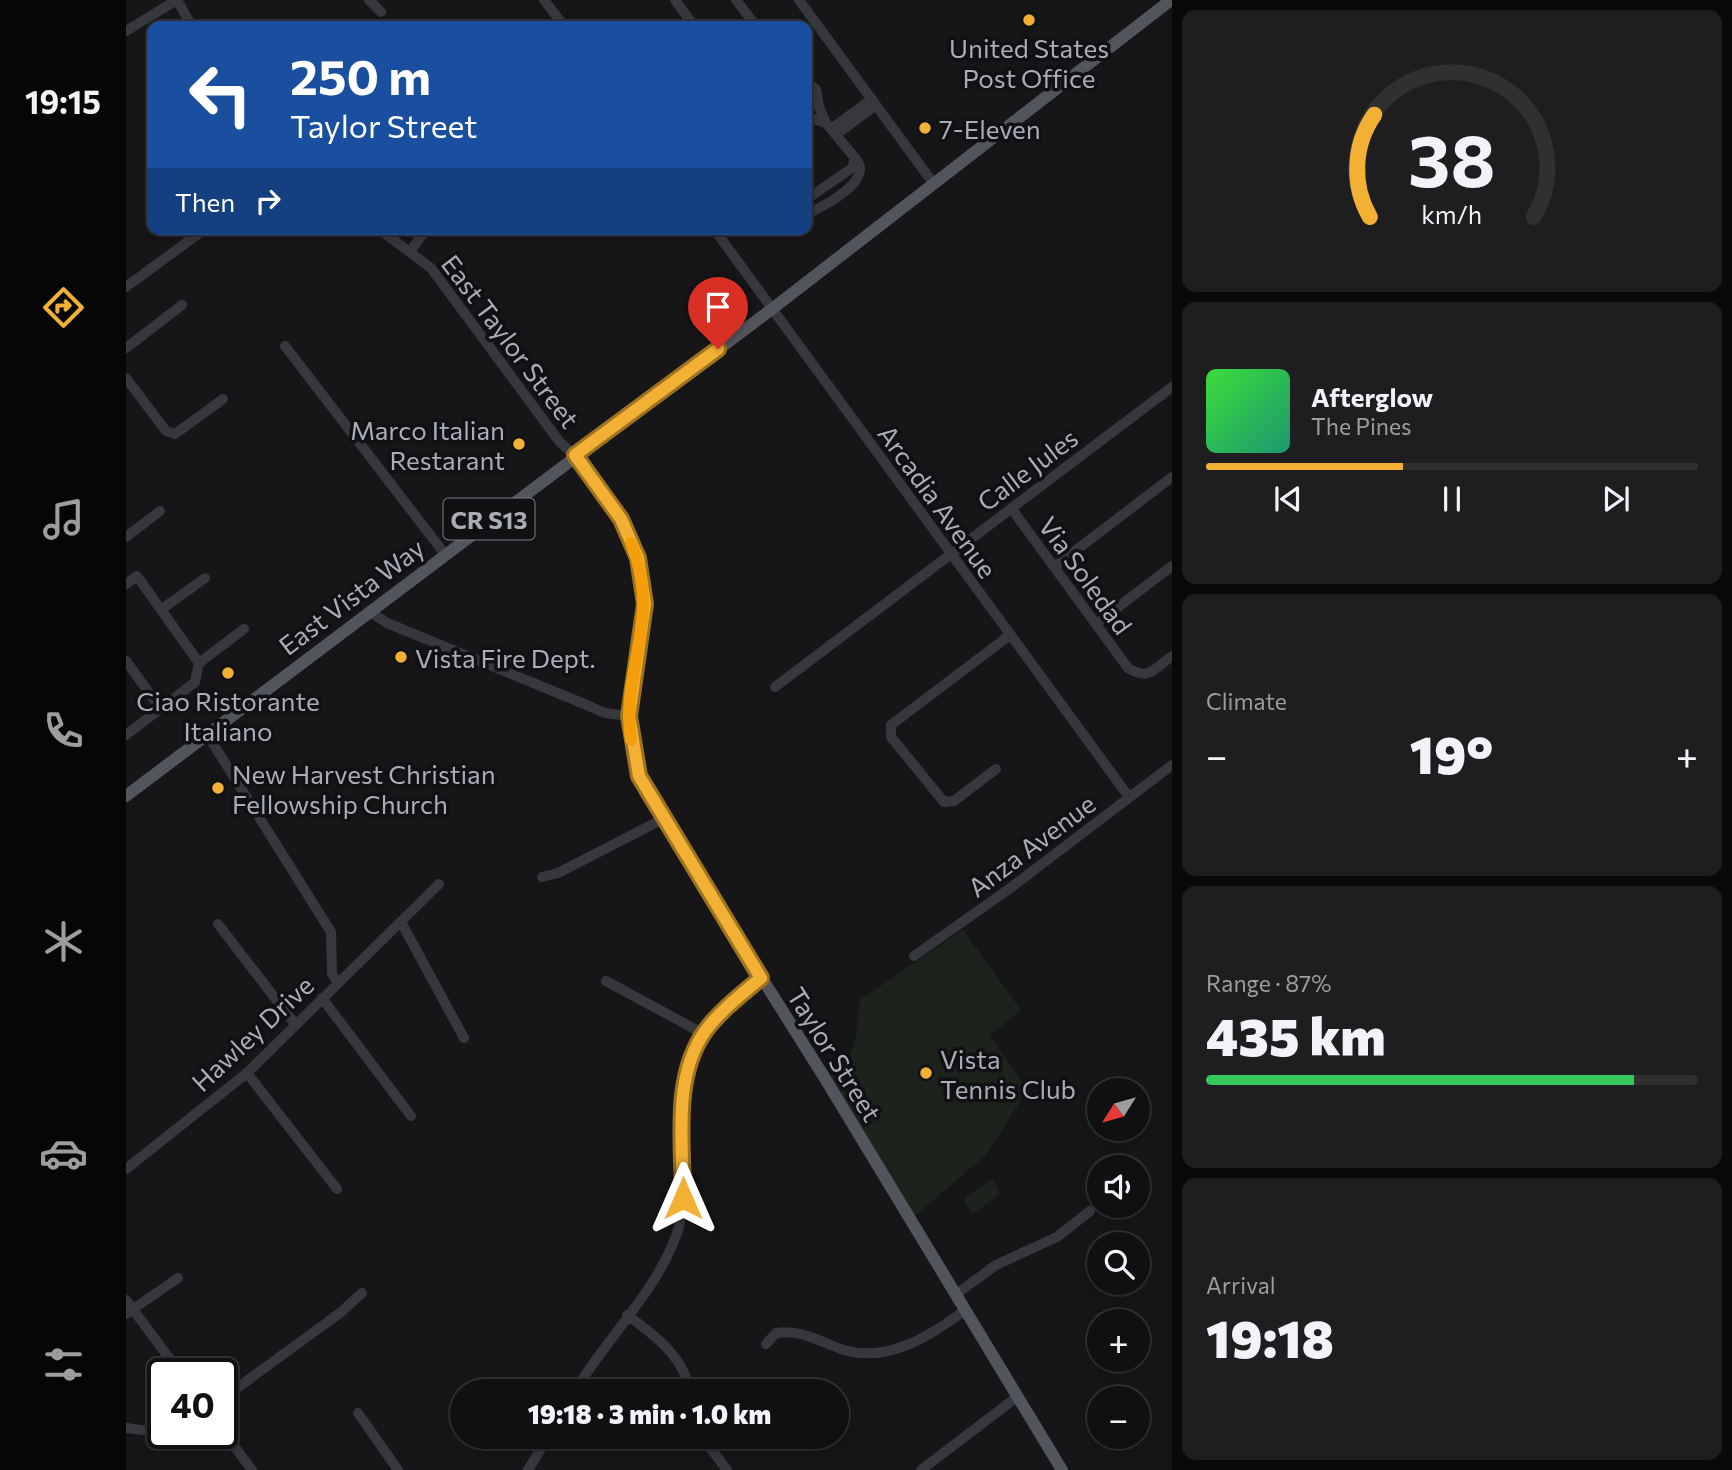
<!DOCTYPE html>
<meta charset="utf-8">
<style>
:root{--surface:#101012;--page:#1e1e20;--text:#f1f3f6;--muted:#9c9d9f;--line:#303032;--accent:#f2b134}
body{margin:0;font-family:Commissioner,sans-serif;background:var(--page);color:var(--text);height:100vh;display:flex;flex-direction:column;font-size:26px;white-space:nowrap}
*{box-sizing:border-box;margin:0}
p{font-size:23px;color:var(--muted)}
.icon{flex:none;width:38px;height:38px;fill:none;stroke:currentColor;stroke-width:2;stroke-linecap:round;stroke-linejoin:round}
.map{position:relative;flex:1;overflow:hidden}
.side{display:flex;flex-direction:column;gap:10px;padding:10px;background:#09090a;width:560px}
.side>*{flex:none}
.guide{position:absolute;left:21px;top:21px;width:665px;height:214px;border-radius:14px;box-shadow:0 4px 10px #0003,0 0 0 2px var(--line);background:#1a4fa0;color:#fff;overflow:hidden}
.needle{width:46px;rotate:233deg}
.buttons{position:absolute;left:961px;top:1078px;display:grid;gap:14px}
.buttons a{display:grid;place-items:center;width:63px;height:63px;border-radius:50%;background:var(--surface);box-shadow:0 4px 10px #0003,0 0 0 2px var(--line);font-size:35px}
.speed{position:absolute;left:21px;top:1358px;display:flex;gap:14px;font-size:35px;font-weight:700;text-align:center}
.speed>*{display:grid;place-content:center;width:91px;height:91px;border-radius:50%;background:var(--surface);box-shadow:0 4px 10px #0003,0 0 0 2px var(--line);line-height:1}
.speed .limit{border:4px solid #111;border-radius:10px;background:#fff;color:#111}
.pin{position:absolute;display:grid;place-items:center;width:60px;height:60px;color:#fff;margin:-72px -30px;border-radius:50% 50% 50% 0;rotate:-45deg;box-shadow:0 0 7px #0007}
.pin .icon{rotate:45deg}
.me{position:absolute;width:77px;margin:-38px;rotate:0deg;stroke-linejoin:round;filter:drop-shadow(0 0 5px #0008)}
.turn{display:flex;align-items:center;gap:24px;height:147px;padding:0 28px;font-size:32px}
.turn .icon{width:91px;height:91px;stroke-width:2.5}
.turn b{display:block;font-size:49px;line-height:60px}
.then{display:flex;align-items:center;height:66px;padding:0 28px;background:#0003;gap:14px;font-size:26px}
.big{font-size:52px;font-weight:800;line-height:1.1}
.side .card{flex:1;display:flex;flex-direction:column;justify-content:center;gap:10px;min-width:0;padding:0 24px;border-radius:14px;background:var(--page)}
.side .dial{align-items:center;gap:0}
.dial svg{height:182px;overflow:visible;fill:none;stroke:var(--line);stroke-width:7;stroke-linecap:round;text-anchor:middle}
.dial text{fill:var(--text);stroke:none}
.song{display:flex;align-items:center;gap:21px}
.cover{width:84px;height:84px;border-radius:10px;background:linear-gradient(135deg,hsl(120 70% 55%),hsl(160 70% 35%))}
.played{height:7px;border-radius:4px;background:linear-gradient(90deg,var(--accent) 40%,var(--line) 40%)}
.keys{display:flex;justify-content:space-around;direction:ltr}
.heat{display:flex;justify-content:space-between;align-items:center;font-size:38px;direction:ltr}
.charge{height:10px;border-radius:5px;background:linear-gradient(90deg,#34c759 87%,var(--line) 0)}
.trip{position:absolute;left:324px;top:1379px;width:399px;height:70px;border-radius:35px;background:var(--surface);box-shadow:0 4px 10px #0003,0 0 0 2px var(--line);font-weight:800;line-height:70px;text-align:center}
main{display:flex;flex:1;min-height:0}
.menu{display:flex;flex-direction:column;width:126px;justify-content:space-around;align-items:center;background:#060607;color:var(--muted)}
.menu .icon{width:49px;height:49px}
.menu .selected{color:var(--accent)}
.menu b{font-size:32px;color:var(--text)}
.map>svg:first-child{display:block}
</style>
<main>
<nav class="menu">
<b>19:15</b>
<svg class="icon selected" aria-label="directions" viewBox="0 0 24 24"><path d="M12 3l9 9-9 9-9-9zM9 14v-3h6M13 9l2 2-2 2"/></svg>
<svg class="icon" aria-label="music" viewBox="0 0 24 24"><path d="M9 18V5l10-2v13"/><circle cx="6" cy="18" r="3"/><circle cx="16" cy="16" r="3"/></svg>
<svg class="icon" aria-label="phone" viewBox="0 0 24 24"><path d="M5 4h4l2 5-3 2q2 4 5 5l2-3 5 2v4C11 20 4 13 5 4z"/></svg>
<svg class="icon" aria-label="climate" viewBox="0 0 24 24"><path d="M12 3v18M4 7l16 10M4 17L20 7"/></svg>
<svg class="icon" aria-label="car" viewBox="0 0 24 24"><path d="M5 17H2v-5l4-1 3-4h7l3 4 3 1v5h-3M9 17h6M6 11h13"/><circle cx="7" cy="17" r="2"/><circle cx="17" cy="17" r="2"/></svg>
<svg class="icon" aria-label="filters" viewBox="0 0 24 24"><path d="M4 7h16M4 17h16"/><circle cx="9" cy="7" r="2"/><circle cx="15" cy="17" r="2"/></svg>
</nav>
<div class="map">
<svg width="1046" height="1470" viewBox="0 0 1046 1470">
<rect width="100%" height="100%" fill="#161618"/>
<path fill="#1c231d" d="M 837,930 L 895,1010 L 864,1035 L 899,1087 L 892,1105 L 860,1155 L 785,1219 L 700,1080 C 733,1056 729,1038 734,1000 Z
M 864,1180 L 868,1180 L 874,1194 L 850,1212 L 846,1212 L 839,1203 L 840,1198 Z"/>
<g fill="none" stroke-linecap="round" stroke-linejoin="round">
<path stroke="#37383d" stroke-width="10" d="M 51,0 L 66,26
M 243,0 L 255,12
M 418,0 L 438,26
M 549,0 L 568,26
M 610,0 L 630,26
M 673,0 L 807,183
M 0,31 L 51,0
M 681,83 L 690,89 L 693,107 L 700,123
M 681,117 L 700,123 L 729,158
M 705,129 L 746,99
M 711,134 L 750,105
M 681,199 L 726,168 L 729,158 C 750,180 698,206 681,214
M 253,229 L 305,268 L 433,441 L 448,455
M 588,229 L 1003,797
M 285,250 L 297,234 L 305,229
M 0,287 L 79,229
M 159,346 L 318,553
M 0,348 L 56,305
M 0,378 L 40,431 L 49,434 L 97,399
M 885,508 L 1002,668 C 1023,681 1028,669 1046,656
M 0,537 L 34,511
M 928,567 L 1046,477
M 0,584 L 11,576 L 73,663
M 36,609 L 79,578
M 243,611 L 261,623 L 456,703 L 479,713 L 503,716
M 970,624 L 1046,566
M 0,661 L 35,709
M 73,663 L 118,629
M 649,687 L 1046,387
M 81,734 L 205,932 L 206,974 L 212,983
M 0,735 L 69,682 L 73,663
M 870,769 L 828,801 L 818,802 L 765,737 L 765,725 L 884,635
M 416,877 L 432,873 L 537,819
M 275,922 L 338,1038
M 92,924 L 169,1024
M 788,956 L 883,889 L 1046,765
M 480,981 L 578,1034
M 196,998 L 285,1116
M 121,1073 L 211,1189
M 0,1169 L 121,1073 L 313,884
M 829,1295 L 870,1265 L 931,1237 L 964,1211
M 0,1300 L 55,1374
M 0,1314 L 52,1278
M 501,1315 C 526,1333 560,1358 563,1391
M 640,1344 L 650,1333 C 676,1329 694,1342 718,1350 C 762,1363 804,1336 838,1311
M 449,1391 C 480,1339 529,1293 550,1236 C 558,1214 557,1190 557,1167 C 557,1066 554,1046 635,978
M 96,1399 L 214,1313 L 236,1293
M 232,1413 L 272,1470
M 0,1428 L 39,1433
M 96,1430 L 126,1470
M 576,1437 L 601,1470
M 402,1470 L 422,1437
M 795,1470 L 891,1397"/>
<path stroke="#53555c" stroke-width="12" d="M 448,455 C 483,500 514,544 519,602 C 521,627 512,653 508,676 C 500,717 503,754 519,792 L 700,1080 L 936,1470
M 0,796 L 646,309 L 1045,0"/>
</g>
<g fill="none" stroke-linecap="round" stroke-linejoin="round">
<defs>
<path id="route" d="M 557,1198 C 557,1144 546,1076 580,1030 C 594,1011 617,993 635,978 L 513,776 L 503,716 L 519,604 L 512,558 L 495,519 L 449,455 L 592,349"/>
</defs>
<use href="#route" stroke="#9d7322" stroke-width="18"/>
<use href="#route" stroke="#f2b134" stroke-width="12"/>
<path stroke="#f59e0b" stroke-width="12" d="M 505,740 C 494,670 537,619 505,543"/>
</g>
<g fill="#f2b134" stroke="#111113" stroke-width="2.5">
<circle cx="903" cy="20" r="7"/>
<circle cx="799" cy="128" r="7"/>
<circle cx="393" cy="444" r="7"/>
<circle cx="275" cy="657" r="7"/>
<circle cx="102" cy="673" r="7"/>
<circle cx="92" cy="788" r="7"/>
<circle cx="800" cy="1073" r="7"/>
</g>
<g text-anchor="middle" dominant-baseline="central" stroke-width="7" stroke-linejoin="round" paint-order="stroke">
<rect fill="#111113" stroke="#7b7e86" stroke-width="2" x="317.5" y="498.5" width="91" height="41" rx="5"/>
<g font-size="24" font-weight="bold" fill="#a8adb8">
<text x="363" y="519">CR S13</text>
</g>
<g font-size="26" fill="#a8adb8" stroke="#111113" text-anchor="start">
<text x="903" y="47" text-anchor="middle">United States<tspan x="903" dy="30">Post Office</tspan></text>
<text x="813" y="128">7-Eleven</text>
<text x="379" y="429" text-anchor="end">Marco Italian<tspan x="379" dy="30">Restarant</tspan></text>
<text x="289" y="657">Vista Fire Dept.</text>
<text x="102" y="700" text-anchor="middle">Ciao Ristorante<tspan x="102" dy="30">Italiano</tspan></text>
<text x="106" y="773">New Harvest Christian<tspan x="106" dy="30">Fellowship Church</tspan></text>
<text x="814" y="1058">Vista<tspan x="814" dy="30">Tennis Club</tspan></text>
</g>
<g font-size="26" fill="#a8adb8" stroke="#111113">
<text transform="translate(385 341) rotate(53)">East Taylor Street</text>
<text transform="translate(901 469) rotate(-37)">Calle Jules</text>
<text transform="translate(812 501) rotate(54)">Arcadia Avenue</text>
<text transform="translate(960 575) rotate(54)">Via Soledad</text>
<text transform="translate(225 596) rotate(-37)">East Vista Way</text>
<text transform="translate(905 845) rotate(-37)">Anza Avenue</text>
<text transform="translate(126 1033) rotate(-43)">Hawley Drive</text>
<text transform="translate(709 1054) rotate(58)">Taylor Street</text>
</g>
</g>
</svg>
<div class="buttons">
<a><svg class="needle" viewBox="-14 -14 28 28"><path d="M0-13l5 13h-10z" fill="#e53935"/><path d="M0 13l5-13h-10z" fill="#9c9d9f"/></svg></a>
<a><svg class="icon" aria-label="sound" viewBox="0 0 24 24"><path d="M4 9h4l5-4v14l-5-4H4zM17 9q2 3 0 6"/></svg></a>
<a><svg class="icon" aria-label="search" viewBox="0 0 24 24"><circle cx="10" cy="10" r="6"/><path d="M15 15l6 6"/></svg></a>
<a>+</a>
<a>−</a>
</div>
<div class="speed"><div class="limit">40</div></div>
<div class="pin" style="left:592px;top:349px;background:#d93025"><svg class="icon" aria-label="arrive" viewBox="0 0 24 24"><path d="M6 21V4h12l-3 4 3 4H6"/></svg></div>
<svg class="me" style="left:557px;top:1198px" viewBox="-20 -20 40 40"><path d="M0-17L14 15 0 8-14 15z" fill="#f2b134" stroke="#fff" stroke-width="4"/></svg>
<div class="trip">19:18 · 3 min · 1.0 km</div>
<div class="guide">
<div class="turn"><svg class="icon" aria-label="left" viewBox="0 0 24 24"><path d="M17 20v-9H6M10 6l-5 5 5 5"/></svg><div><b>250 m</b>Taylor Street</div></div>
<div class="then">Then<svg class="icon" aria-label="right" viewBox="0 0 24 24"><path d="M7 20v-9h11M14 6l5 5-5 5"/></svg></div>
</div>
</div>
<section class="side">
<div class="card dial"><svg viewBox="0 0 100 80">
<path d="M14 69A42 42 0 1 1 86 69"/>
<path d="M14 69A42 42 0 0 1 16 24" stroke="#f2b134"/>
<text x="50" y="56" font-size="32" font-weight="700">38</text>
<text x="50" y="72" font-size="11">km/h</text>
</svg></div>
<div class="card">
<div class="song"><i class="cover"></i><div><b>Afterglow</b><p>The Pines</p></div></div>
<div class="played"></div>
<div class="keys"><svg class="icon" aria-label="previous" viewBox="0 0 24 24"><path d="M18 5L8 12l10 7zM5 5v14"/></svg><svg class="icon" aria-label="pause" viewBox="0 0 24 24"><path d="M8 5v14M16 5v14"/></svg><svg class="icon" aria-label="next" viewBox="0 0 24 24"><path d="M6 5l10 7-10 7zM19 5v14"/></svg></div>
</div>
<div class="card"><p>Climate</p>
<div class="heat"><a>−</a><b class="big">19°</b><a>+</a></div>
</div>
<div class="card"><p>Range · 87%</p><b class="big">435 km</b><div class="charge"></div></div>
<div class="card"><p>Arrival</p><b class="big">19:18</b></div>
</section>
</main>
